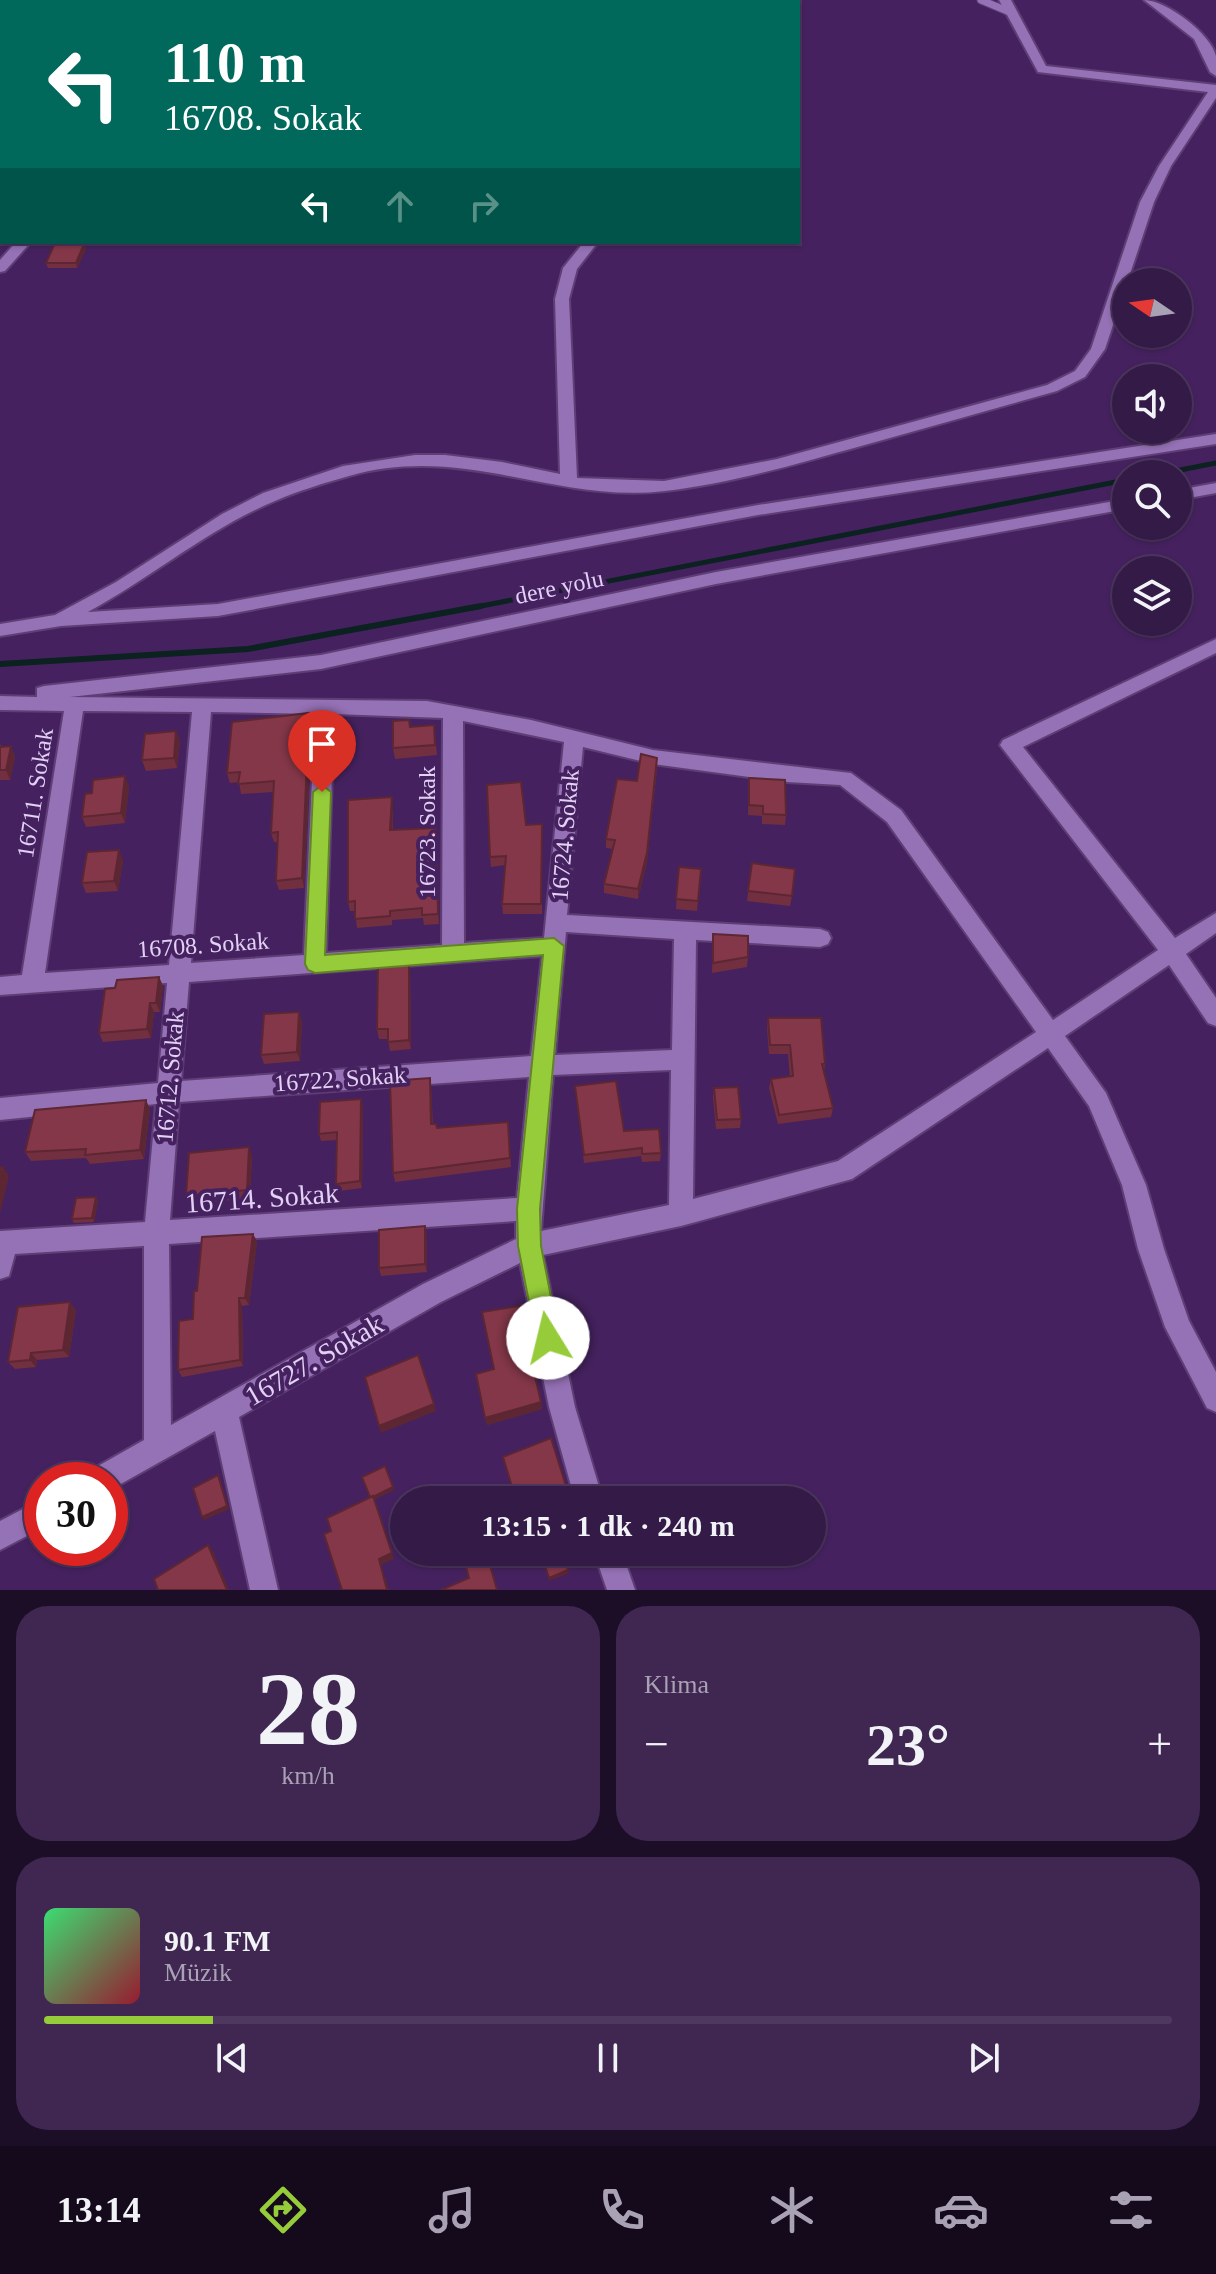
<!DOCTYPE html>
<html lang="tr">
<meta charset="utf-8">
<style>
:root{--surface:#341a47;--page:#3f2752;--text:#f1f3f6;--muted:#a9a1b4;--line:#4e3860;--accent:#96cc39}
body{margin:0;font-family:Georgia,serif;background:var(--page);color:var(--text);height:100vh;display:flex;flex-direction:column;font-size:30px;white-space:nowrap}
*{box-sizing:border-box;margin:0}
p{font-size:26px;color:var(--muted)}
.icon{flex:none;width:44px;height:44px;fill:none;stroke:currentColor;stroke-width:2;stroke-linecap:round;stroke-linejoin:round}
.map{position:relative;height:1590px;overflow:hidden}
.details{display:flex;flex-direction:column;gap:16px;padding:16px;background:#1d0e27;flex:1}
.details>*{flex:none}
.hud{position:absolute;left:0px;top:0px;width:800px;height:244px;box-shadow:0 2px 6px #0004,0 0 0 2px var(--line);background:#00695c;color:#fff;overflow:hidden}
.needle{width:52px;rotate:283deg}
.controls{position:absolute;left:1112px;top:268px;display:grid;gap:16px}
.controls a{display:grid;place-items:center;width:80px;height:80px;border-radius:50%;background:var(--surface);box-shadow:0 2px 6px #0004,0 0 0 2px var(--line);font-size:40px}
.speed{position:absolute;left:24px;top:1462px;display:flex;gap:16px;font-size:40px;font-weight:700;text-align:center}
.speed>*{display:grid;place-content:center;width:104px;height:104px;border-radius:50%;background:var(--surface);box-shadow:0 2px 6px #0004,0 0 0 2px var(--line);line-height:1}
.speed .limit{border:12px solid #d22;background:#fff;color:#111}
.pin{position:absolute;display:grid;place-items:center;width:68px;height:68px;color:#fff;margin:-82px -34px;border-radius:50% 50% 50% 0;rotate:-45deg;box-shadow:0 0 8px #0007}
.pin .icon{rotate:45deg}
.me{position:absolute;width:88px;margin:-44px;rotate:351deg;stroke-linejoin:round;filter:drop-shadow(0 0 6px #0008)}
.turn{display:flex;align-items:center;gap:28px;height:168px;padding:0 32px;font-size:36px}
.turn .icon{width:104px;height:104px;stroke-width:2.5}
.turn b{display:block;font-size:56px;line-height:68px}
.lanes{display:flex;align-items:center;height:76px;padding:0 32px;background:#0003;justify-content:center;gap:40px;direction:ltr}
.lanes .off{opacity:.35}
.big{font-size:60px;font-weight:700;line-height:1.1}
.details .widget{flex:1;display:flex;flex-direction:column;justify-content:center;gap:12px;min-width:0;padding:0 28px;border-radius:32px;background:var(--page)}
.details .dial{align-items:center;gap:0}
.dial b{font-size:104px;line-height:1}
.song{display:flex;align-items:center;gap:24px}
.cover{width:96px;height:96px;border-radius:12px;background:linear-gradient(135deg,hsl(140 70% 55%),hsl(350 70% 35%))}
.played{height:8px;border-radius:4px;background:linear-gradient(90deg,var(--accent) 15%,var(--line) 15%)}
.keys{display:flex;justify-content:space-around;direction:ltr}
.heat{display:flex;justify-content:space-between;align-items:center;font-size:44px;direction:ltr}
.details .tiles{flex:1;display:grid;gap:16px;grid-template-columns:1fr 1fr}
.widget:last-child{grid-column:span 2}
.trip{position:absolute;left:390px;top:1486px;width:436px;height:80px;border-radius:40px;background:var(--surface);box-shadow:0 2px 6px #0004,0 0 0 2px var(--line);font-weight:700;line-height:80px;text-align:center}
.tab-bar{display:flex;height:128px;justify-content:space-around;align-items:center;background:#150a1c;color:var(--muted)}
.tab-bar .icon{width:56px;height:56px}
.tab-bar .on{color:var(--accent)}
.tab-bar b{font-size:36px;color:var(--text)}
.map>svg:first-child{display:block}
</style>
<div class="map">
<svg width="1216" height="1590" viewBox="0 0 1216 1590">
<rect width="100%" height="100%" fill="#45225f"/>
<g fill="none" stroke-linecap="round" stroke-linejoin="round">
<path stroke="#0b2220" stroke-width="5" d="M 1160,474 L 1216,463
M 471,608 L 1126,480"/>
<path stroke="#0b2220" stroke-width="6" d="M 0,664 L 248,649 L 481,606"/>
<defs>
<path id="lane" d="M 981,0 L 1012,13"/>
<path id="street" d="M 293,0 L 306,0 L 291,2 Z
M 999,0 L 1011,0 L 1046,66 L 1216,85 L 1216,98 L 1171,166 L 1154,202 L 1105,349 L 1085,377 L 1057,391 C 990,410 922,429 854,448 C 792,465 729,484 665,491 C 556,504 464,443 349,476 C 324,483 298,491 275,501 C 208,529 151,578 88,612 L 218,604 L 758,505 L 1216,434 L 1216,444 L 758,515 L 218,616 L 61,626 L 0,636 L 0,624 L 55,615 L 116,582 L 222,514 L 263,493 L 343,466 L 415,455 L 445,455 L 502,462 L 560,474 L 555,299 L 563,268 L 584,242 L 598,242 L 577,269 L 569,299 L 577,478 L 664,481 L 777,459 L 1047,385 L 1075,371 L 1091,349 L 1140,202 L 1159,166 L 1208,92 L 1038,72 Z
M 1144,0 C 1166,0 1211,34 1216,56 C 1216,62 1216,70 1216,76 L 1210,72 L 1194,39 Z
M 0,183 L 2,183 L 2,191 L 0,191 Z
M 16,242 L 31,242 L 5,271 L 0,272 L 0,260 Z
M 1216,483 L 1216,493 L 1178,500 L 1178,490 Z
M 1126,499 L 1126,509 L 716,584 L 321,669 L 70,697 L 427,701 L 531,720 L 653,750 L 851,773 L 901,810 L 1053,1020 L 1158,950 L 1000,745 L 1003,740 L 1216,639 L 1216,653 L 1023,747 L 1175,938 L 1216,913 L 1216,933 L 1186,954 L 1216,998 L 1216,1026 L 1208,1023 L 1169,965 L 1065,1036 L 1106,1093 L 1146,1185 L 1164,1249 L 1189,1321 L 1216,1372 L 1216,1412 L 1207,1408 L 1165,1327 L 1138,1249 L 1122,1185 L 1089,1106 L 1048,1048 L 852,1179 L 681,1226 L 543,1255 L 575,1407 L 603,1500 L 575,1500 L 549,1407 L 520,1263 L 441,1302 L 239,1417 L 278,1590 L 250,1590 L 215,1431 L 110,1490 L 110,1480 L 87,1480 L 91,1470 L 144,1440 L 144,1246 L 15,1254 L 9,1276 L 0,1279 L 0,1231 L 145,1222 L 156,1104 L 0,1120 L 0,1098 L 158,1083 L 167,983 L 0,995 L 0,977 L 22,975 L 64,711 L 0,710 L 0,696 L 37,697 L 37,688 L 44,686 L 321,655 L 716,572 ZM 83,711 L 192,712 L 169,965 L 45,973 ZM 211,712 L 315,714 L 304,955 L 191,963 ZM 334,714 L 443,718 L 442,945 L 326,953 ZM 463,721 L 564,742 L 544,938 L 464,943 ZM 583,747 L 653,764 L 787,782 L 840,785 L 887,822 L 1036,1032 L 838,1161 L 693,1199 L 696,940 L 820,947 L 828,944 L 831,938 L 828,932 L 820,929 L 567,915 ZM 566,932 L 674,939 L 672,1050 L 555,1055 ZM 542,956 L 531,1056 L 181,1081 L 189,982 ZM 671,1070 L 669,1205 L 541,1231 L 553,1075 ZM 529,1077 L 517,1198 L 170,1220 L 179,1102 ZM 516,1221 L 516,1239 L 423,1284 L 171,1425 L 169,1244 Z
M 42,1499 L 42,1528 L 0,1550 L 0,1521 Z
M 594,1552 L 622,1552 L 635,1590 L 607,1590 Z"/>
</defs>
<use href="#lane" stroke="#5e3e75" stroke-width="9"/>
<use href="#street" stroke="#5e3e75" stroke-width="4"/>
<use href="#lane" stroke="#9571b5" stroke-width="7"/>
<use href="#street" fill="#9571b5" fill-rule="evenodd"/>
</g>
<path fill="#722f3f" d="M 84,244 L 86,249 L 77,268 L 48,268 L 46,263 Z
M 312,723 L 304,888 L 279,890 L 276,881 L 278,842 L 274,842 L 271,833 L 273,792 L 241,794 L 239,782 L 230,783 L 227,773 Z
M 434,725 L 437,755 L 395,759 L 393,748 L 410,727 Z
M 176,731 L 180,741 L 177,768 L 146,771 L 142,760 Z
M 0,744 L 2,747 L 11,746 L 15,757 L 10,780 L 0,780 Z
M 657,768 L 647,862 L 638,899 L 604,893 L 604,884 L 613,849 L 606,848 L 606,839 L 637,781 Z
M 125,776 L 129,787 L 125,823 L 86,827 L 82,817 L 92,793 Z
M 749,778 L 786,815 L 785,825 L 762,824 L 762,816 L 748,815 Z
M 393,807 L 393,830 L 437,838 L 439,924 L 424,925 L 423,918 L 392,920 L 392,925 L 357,928 L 355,911 L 350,911 L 348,902 Z
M 542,824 L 542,914 L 503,914 L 502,904 L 505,865 L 491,867 L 490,857 L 526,825 Z
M 123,860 L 118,891 L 86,893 L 82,883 Z
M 752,863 L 792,896 L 790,906 L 747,901 Z
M 679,867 L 701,869 L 697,911 L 676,909 Z
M 713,934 L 748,957 L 747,967 L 712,973 Z
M 410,970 L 411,1049 L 390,1051 L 388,1039 L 379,1039 L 377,1029 Z
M 159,977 L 163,986 L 160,1012 L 154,1012 L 151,1038 L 103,1042 L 99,1033 L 115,988 Z
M 768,1018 L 825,1064 L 824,1071 L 833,1108 L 831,1117 L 778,1124 L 769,1088 L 771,1079 L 790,1077 L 788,1054 L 769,1054 L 767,1028 Z
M 302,1021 L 300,1061 L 264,1064 L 261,1055 Z
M 430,1078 L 431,1087 L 433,1124 L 437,1128 L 508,1122 L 511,1167 L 395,1182 L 393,1173 Z
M 575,1086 L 624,1131 L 661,1153 L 660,1161 L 642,1162 L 641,1156 L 584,1163 Z
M 714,1088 L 741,1119 L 740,1128 L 716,1129 L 713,1097 Z
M 363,1106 L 362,1188 L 339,1191 L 336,1184 L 337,1140 L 321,1141 L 319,1134 Z
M 150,1109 L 144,1159 L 90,1164 L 86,1158 L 31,1161 L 25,1152 Z
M 252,1156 L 250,1198 L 190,1205 L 186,1196 Z
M 96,1197 L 98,1201 L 94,1222 L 74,1223 L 72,1219 Z
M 427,1235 L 427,1272 L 381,1276 L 379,1268 Z
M 257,1241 L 249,1305 L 242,1306 L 243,1366 L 182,1377 L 178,1370 L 193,1319 L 197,1291 Z
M 525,1305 L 529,1337 L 526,1337 L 542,1409 L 487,1425 L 476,1374 L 493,1369 Z
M 76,1310 L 69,1357 L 37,1360 L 36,1367 L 15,1369 L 8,1362 Z"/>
<path fill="#5c2633" d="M 84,244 L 86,249 L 77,268 L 76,263 Z
M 309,713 L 312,723 L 304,888 L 302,878 Z
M 176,731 L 180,741 L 177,768 L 174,758 Z
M 11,746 L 15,757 L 10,780 L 6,770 Z
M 657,758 L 647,862 L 638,899 L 638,889 Z
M 125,776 L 129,787 L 125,823 L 121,813 Z
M 392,797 L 393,807 L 392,840 L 390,830 Z
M 436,828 L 437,838 L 439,924 L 438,914 Z
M 119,850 L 123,860 L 118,891 L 114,881 Z
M 409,960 L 410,970 L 411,1049 L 409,1040 Z
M 159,977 L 163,986 L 160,1012 L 156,1003 Z
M 150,1003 L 154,1012 L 151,1038 L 147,1029 Z
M 299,1012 L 302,1021 L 300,1061 L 297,1052 Z
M 430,1078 L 431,1087 L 433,1133 L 431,1124 Z
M 361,1099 L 363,1106 L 362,1188 L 360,1181 Z
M 146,1100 L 150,1109 L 144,1159 L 140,1150 Z
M 249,1147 L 252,1156 L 250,1198 L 247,1190 Z
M 3,1167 L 9,1176 L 0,1213 L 0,1180 Z
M 96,1197 L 98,1201 L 94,1222 L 92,1218 Z
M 425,1226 L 427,1235 L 427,1272 L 425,1264 Z
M 253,1234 L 257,1241 L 249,1305 L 245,1298 Z
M 239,1298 L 242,1306 L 243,1366 L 240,1360 Z
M 70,1302 L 76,1310 L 69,1357 L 63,1350 Z
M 31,1353 L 37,1360 L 36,1367 L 30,1360 Z
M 541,1402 L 542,1409 L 487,1425 L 485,1418 Z
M 434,1404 L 436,1411 L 381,1433 L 379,1426 Z
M 218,1475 L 220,1479 L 229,1509 L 204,1520 L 202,1517 Z
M 566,1486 L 567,1492 L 547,1500 L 531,1500 Z
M 393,1487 L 394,1490 L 374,1500 L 394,1559 L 381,1565 L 389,1590 L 387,1590 L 379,1559 L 371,1498 Z
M 208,1545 L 213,1551 L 229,1590 L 227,1590 Z
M 568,1570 L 569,1573 L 549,1581 L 549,1578 Z"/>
<path fill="#843749" stroke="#5c2633" stroke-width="2" d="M 2,140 L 2,157 L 0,157 L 0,141 Z
M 55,243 L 84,244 L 76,263 L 46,263 Z
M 309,713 L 302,878 L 276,881 L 278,832 L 271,833 L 274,781 L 238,784 L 240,772 L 227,773 L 232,722 Z
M 409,720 L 410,727 L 434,725 L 435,745 L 393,748 L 393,721 Z
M 176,731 L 174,758 L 142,760 L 145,734 Z
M 11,746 L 6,770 L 0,770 L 0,747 Z
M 641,754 L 657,758 L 647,853 L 638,889 L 604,884 L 615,840 L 606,839 L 617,779 L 637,781 Z
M 125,776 L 121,813 L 82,817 L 85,794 L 92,793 L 93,780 Z
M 749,778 L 785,780 L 786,815 L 763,814 L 763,806 L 749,805 Z
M 521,782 L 526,825 L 542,824 L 541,904 L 502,904 L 506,856 L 490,857 L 487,785 Z
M 392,797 L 390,830 L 436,828 L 438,914 L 422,915 L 422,908 L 390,911 L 390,916 L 355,919 L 355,901 L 348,902 L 348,800 Z
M 119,850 L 114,881 L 82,883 L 87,852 Z
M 752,863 L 795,869 L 792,896 L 748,891 Z
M 679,867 L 701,869 L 698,901 L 676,899 Z
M 713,934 L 748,936 L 748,957 L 713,963 Z
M 409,960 L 409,1040 L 388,1042 L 388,1029 L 377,1029 L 378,963 Z
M 159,977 L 156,1003 L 150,1003 L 147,1029 L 99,1033 L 105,989 L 115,988 L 117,980 Z
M 299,1012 L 297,1052 L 261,1055 L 264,1014 Z
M 768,1018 L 821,1018 L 825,1064 L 822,1064 L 833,1108 L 779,1115 L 771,1079 L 793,1076 L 790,1045 L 770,1045 Z
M 430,1078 L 431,1124 L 436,1124 L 437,1128 L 508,1122 L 510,1158 L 393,1173 L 390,1081 Z
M 616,1081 L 624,1131 L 659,1129 L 661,1153 L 642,1154 L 642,1148 L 584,1155 L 575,1086 Z
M 738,1087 L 741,1119 L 717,1120 L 714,1088 Z
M 361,1099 L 360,1181 L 336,1184 L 337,1132 L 319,1134 L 320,1102 Z
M 146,1100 L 140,1150 L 85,1155 L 86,1149 L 25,1152 L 35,1110 Z
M 249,1147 L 247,1190 L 186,1196 L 189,1153 Z
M 3,1167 L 0,1180 L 0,1168 Z
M 96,1197 L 92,1218 L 72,1219 L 76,1198 Z
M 425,1226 L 425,1264 L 379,1268 L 379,1230 Z
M 253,1234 L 245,1298 L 239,1298 L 240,1360 L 178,1370 L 179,1321 L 193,1319 L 194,1291 L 197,1291 L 202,1237 Z
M 70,1302 L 63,1350 L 31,1353 L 30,1360 L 8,1362 L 18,1307 Z
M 525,1305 L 528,1329 L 524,1330 L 541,1402 L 485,1418 L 476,1374 L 494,1369 L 482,1312 Z
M 418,1355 L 434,1404 L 379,1426 L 365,1377 Z
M 551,1438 L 566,1486 L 531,1500 L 516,1500 L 503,1457 Z
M 385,1466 L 393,1487 L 373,1497 L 373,1496 L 370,1497 L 362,1477 Z
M 218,1475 L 227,1506 L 202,1517 L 193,1488 Z
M 373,1496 L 392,1553 L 379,1559 L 387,1590 L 342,1590 L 324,1534 L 331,1531 L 327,1518 Z
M 208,1545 L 227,1590 L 158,1590 L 154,1579 Z
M 544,1552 L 562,1552 L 568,1570 L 549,1578 L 541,1553 Z
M 488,1558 L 497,1590 L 441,1590 L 469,1578 L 466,1567 Z"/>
<path fill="#96cc39" stroke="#628525" stroke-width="2" d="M 322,785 L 331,792 L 325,955 L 554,938 L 564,946 L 540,1209 L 541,1246 L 559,1338 L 556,1346 L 548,1349 L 539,1346 L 536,1338 L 518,1246 L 517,1209 L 543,955 L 315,973 L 308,970 L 305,964 L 313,792 Z"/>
<g text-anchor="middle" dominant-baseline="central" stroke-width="8" stroke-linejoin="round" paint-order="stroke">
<g font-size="24" fill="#e2d0f5" stroke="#45225f">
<text transform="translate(559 587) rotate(-12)">dere yolu</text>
<text transform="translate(35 793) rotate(-81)">16711. Sokak</text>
<text transform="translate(427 832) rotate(-90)">16723. Sokak</text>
<text transform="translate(565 835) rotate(-85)">16724. Sokak</text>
<text transform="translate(203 945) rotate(-4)">16708. Sokak</text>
<text transform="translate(170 1077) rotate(-85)">16712. Sokak</text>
<text transform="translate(340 1079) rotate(-4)">16722. Sokak</text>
</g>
<g font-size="28" fill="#e2d0f5" stroke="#45225f">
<text transform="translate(262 1198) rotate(-4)">16714. Sokak</text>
<text transform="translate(314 1360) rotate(-30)">16727. Sokak</text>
</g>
</g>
</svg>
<div class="controls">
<a><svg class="needle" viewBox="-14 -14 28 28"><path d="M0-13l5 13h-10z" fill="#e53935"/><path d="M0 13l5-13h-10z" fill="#a9a1b4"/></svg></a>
<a><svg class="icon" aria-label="sound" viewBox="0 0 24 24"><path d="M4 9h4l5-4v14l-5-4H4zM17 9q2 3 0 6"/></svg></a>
<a><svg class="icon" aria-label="search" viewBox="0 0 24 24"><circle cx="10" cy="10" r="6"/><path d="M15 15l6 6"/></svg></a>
<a><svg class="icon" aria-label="layers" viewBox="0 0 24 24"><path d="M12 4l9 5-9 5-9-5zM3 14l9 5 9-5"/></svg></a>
</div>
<div class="speed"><div class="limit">30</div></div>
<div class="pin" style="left:322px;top:792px;background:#d93025"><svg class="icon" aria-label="arrive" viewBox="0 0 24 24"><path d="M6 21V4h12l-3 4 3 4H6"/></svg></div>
<svg class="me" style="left:548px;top:1338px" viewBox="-20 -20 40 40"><circle r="19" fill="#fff"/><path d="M0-13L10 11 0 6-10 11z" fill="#96cc39"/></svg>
<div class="trip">13:15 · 1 dk · 240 m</div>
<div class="hud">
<div class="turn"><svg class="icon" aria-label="left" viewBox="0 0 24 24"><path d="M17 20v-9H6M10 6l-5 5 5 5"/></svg><div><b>110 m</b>16708. Sokak</div></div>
<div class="lanes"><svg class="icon" aria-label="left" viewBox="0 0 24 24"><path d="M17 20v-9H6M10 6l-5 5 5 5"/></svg><svg class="icon off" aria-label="ahead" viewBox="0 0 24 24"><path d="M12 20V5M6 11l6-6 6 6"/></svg><svg class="icon off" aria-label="right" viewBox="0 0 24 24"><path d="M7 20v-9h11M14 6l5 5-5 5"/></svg></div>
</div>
</div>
<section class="details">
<div class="tiles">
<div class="widget dial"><b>28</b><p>km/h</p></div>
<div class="widget"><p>Klima</p>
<div class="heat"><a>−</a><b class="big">23°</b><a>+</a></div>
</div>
<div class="widget">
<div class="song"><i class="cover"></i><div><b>90.1 FM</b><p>Müzik</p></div></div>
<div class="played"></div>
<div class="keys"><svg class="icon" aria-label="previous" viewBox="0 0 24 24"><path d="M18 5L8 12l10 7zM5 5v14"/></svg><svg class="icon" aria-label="pause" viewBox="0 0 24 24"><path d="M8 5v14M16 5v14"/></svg><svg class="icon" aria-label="next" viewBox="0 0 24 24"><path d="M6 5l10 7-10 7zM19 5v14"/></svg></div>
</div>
</div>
</section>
<nav class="tab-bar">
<b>13:14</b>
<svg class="icon on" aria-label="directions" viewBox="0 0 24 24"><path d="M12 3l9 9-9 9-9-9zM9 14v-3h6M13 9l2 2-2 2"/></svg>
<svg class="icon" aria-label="music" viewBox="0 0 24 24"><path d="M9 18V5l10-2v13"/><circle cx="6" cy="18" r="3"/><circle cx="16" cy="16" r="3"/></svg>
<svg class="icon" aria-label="phone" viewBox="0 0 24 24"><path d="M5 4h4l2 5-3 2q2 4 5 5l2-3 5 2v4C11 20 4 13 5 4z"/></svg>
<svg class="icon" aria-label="climate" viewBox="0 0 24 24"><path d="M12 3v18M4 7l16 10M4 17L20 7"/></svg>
<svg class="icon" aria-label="car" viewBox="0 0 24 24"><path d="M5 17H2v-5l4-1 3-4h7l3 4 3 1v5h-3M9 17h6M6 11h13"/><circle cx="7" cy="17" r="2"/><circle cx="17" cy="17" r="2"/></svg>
<svg class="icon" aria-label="filters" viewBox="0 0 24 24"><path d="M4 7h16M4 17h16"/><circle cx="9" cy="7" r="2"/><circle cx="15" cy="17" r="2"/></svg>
</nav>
